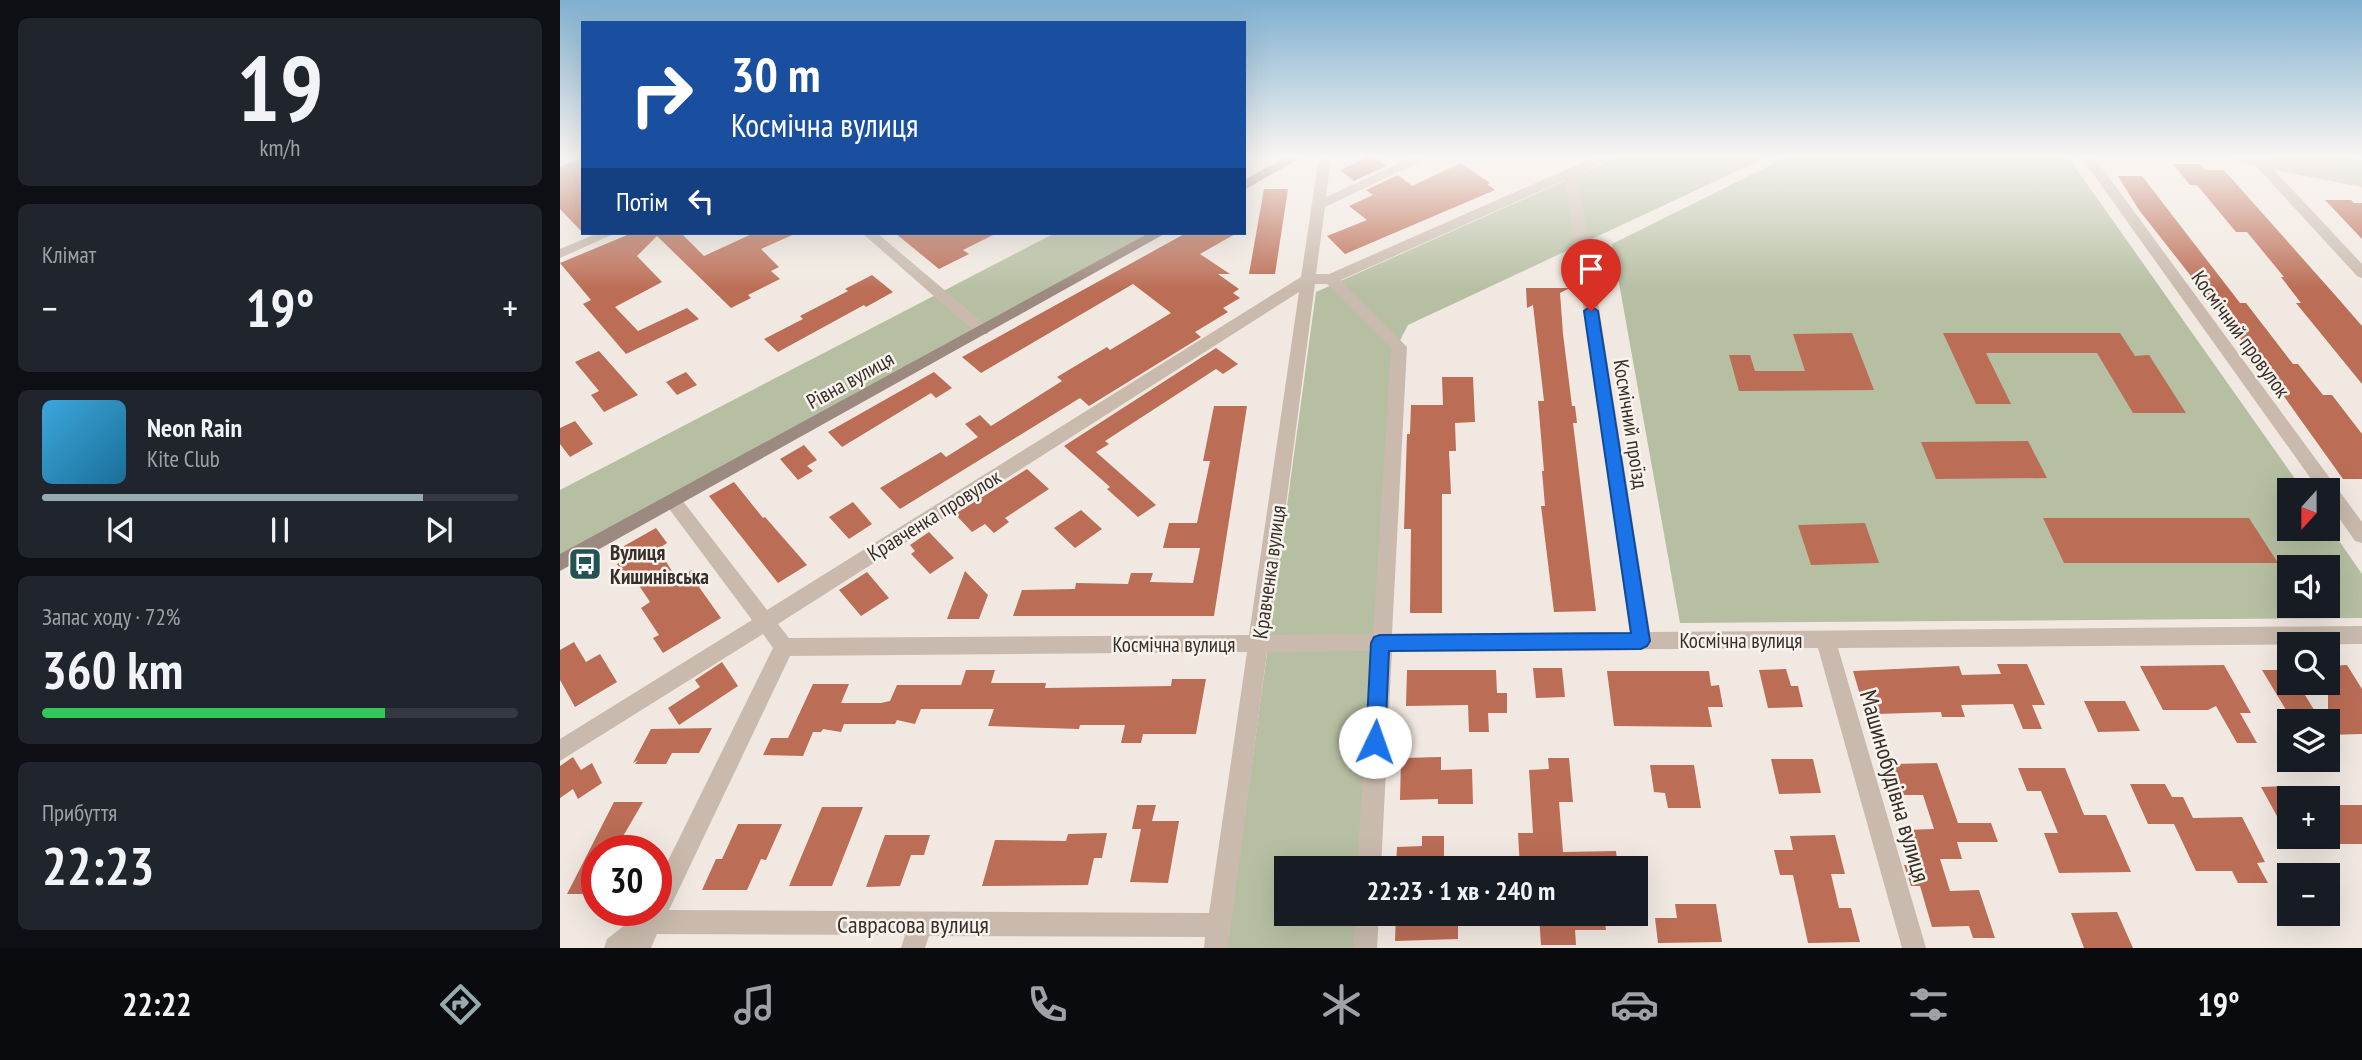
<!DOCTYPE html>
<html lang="uk">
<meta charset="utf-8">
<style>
:root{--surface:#171b24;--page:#20242c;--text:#f1f3f6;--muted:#9ea1a6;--line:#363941;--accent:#95abae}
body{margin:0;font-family:"PT Sans Narrow",sans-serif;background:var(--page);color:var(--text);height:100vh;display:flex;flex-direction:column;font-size:26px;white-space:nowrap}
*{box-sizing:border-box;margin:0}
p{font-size:23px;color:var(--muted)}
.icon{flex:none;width:38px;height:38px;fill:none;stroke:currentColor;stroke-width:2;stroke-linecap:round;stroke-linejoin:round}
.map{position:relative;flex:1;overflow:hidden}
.side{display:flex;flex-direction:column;gap:18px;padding:18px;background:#0d0f14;width:560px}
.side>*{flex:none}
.banner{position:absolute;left:21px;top:21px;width:665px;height:214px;border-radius:0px;box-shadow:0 7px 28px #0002;background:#1a4fa0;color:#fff;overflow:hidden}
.needle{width:46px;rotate:201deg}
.controls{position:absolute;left:1717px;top:478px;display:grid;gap:14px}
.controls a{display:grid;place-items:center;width:63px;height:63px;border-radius:0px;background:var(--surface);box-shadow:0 7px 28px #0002;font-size:35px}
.speed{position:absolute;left:21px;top:835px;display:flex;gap:14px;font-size:35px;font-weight:700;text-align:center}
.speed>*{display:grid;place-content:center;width:91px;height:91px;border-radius:50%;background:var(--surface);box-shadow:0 7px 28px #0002;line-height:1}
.speed .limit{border:10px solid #d22;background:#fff;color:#111}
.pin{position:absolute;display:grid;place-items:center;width:60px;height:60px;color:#fff;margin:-72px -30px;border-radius:50% 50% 50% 0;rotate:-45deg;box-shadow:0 0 7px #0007}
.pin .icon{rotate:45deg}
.me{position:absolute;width:77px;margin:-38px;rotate:3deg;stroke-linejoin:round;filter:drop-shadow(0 0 5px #0008)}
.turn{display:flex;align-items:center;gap:24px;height:147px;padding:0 35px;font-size:32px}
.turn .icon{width:91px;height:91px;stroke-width:2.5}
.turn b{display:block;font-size:49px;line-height:60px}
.then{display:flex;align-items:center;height:66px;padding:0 35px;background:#0003;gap:14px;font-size:26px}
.big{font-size:52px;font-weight:800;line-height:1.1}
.side .widget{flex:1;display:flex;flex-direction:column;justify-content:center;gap:10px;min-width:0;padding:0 24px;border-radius:10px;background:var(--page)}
.side .dial{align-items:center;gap:0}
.dial b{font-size:91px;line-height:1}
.song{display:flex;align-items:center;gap:21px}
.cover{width:84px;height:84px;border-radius:10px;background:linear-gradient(135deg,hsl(200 70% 55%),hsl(200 70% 35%))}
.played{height:7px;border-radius:4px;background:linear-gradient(90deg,var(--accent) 80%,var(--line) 80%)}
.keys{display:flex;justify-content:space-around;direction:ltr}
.heat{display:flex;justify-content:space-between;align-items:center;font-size:38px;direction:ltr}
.charge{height:10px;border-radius:5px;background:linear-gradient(90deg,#34c759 72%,var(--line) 0)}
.trip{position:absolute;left:714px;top:856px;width:374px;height:70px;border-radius:0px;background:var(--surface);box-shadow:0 7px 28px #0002;font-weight:800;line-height:70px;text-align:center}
.dock{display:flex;height:112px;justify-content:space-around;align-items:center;background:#090b0e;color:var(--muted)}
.dock .icon{width:49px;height:49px}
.dock .selected{color:var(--accent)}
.dock b{font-size:32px;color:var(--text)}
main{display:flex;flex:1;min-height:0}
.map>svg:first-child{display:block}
</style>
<main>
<section class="side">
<div class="widget dial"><b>19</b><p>km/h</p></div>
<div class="widget"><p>Клімат</p>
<div class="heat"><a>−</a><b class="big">19°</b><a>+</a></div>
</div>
<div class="widget">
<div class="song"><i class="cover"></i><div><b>Neon Rain</b><p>Kite Club</p></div></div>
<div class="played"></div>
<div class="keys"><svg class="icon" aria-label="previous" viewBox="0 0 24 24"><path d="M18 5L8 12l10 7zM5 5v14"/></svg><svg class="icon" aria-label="pause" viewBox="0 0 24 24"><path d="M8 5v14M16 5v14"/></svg><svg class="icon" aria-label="next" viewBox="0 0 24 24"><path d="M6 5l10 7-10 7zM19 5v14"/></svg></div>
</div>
<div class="widget"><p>Запас ходу · 72%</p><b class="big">360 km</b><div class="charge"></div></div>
<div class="widget"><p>Прибуття</p><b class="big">22:23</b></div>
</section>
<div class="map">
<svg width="1802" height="948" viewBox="0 0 1802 948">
<rect width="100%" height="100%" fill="#f1e9e1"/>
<path fill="#b6bfa2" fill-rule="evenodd" d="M 1058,157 L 1207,157 L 848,325 L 833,354 L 799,868 L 726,868 L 726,914 L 797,914 L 795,948 L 667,948 L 756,292 Z
M 1227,157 L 1508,157 L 1743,490 L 1729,490 L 1729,528 L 1768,528 L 1768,525 L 1802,574 L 1802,618 L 1120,623 L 1052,244 ZM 1729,567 L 1768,567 L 1768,606 L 1729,606 Z
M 1689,157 L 1802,157 L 1802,180 Z
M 495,233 L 595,233 L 0,560 L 0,490 Z"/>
<path fill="#bb6d55" d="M 809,157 L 814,157 L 826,166 L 794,181 L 780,170 Z
M 23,158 L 23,233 L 0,209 L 0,167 Z
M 901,163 L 930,183 L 927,184 L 935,190 L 785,254 L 767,236 L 807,220 L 789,206 L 813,195 L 806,190 L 838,175 L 852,186 Z
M 1613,164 L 1640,164 L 1645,170 L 1664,170 L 1775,295 L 1802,326 L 1802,384 L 1736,303 L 1741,303 L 1721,277 L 1724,277 L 1687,232 L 1676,232 L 1637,185 L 1630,185 Z
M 1558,176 L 1582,176 L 1680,303 L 1686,303 L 1733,364 L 1738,364 L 1763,395 L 1772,395 L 1802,434 L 1802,479 L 1783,479 L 1708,374 L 1579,210 Z
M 704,189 L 728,189 L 715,274 L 689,274 Z
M 1765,200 L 1791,200 L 1794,203 L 1802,203 L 1802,239 Z
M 72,233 L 121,233 L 144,256 L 194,233 L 237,233 L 201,249 L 219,267 L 211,271 L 220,279 L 188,295 L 191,298 L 171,308 L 97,236 L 77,256 L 102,282 L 55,307 L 78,331 L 127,308 L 139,319 L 66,354 L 23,304 L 31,300 L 0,263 Z
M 335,233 L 437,233 L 403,250 L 409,254 L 379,269 Z
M 626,233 L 677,233 L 640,254 L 670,274 L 658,274 L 679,289 L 673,293 L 680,298 L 663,308 L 668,312 L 635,332 L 641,337 L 529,406 L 520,398 L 340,509 L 320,488 L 381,452 L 386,457 L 418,437 L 405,424 L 420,415 L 431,426 L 502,381 L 497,377 L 547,347 L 550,350 L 611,313 L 573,284 L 421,373 L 402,357 Z
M 312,275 L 333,292 L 306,307 L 304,305 L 218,352 L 204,339 L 243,319 L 240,316 L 288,291 L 285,289 Z
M 966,288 L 1010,288 L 1000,293 L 1003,334 L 1012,406 L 1015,406 L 1017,423 L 1013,423 L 1036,611 L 994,612 L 981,506 L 985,506 L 982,471 L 984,471 L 978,401 L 984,401 L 973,305 L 967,308 Z
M 1292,333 L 1314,390 L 1179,391 L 1169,355 L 1190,355 L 1195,371 L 1245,371 L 1233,334 Z
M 1383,333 L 1560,333 L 1575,356 L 1589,355 L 1626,413 L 1573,413 L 1537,353 L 1426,353 L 1451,404 L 1416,404 Z
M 656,348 L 678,364 L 663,374 L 656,369 L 545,441 L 549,444 L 536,452 L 596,505 L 578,517 L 547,489 L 550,487 L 504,446 Z
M 39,351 L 78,395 L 44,412 L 31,395 L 39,391 L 15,362 Z
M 126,372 L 137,385 L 117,395 L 106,382 Z
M 374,372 L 392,388 L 376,398 L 371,393 L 282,447 L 268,432 Z
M 882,377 L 913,377 L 915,422 L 895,423 L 896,451 L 889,451 L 891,494 L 882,494 L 882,613 L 850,613 L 851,529 L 844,529 L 847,434 L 850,434 L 851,405 L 883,405 Z
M 654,406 L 687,406 L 654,616 L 453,616 L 462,590 L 515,589 L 516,583 L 568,584 L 571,573 L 593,573 L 590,582 L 633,583 L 640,548 L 603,548 L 609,523 L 637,523 L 650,461 L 643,461 Z
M 15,421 L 33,444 L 10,457 L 0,444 L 0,428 Z
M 1468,441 L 1487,478 L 1376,479 L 1361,442 Z
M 244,445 L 257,460 L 247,466 L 253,471 L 238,480 L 220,459 Z
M 467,469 L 489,489 L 445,518 L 449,522 L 434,533 L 425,524 L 412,532 L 395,514 Z
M 174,482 L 203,518 L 205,517 L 247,565 L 218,583 L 149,496 Z
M 293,502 L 312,524 L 289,539 L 269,517 Z
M 521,510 L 542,529 L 515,548 L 494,528 Z
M 1483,518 L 1689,518 L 1718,563 L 1504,563 Z
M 1305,523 L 1319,563 L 1251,565 L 1238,525 Z
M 96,528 L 107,543 L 98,549 L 117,579 L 132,570 L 143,585 L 139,587 L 161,618 L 103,653 L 93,638 L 99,635 L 81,608 L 90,602 L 72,575 L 67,578 L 57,564 L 70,556 L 64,546 Z
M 369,532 L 394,558 L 370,574 L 351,554 L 355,551 L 350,545 Z
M 405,571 L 428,595 L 419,619 L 387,619 Z
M 307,572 L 329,598 L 301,616 L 279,590 Z
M 14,642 L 26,662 L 40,654 L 57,682 L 15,707 L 0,680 L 0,650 Z
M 162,662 L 178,686 L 119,725 L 108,708 L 140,687 L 135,680 Z
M 1437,664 L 1467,664 L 1485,705 L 1472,705 L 1482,729 L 1463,729 L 1453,704 L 1401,705 L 1405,717 L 1382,717 L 1381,712 L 1316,714 L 1311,697 L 1301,698 L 1293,671 L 1399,666 L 1402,675 L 1441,674 Z
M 1664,665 L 1691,713 L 1680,713 L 1697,743 L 1677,743 L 1656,706 L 1648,710 L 1603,710 L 1580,666 Z
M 1787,665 L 1802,689 L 1802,734 L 1768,735 L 1768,666 Z
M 973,668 L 1002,668 L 1005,697 L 976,698 Z
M 1226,669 L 1231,686 L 1238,686 L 1243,707 L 1208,708 L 1199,670 Z
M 406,670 L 435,670 L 431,683 L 486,683 L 485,688 L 611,686 L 612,679 L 646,679 L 636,734 L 583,734 L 581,743 L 561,743 L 565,725 L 520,725 L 519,729 L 428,726 L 434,709 L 361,709 L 355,724 L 337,720 L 335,724 L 284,724 L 281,732 L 263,729 L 261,732 L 253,732 L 243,756 L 203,755 L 211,738 L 228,738 L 253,684 L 289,684 L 281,703 L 321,703 L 330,701 L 337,685 L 401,685 Z
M 847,670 L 936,670 L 937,693 L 947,693 L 947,713 L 928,713 L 929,732 L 909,732 L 908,705 L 846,706 Z
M 1702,670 L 1729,670 L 1729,682 L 1737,682 L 1756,713 L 1729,715 Z
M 1047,671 L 1149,671 L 1151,686 L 1159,685 L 1163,707 L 1148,707 L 1152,727 L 1054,726 Z
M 1524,701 L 1565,701 L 1580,731 L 1538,732 Z
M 152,728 L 139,753 L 112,753 L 106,764 L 75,764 L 78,760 L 73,763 L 91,729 Z
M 13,757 L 21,770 L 32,763 L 42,783 L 18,799 L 13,789 L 0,798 L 0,766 Z
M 881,757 L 881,770 L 912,769 L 913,804 L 878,804 L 878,799 L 840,800 L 841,758 Z
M 988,758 L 1009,758 L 1013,802 L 999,802 L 1003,852 L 1056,851 L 1058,868 L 960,868 L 958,833 L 973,833 L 969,770 L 989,769 Z
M 1211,759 L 1253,759 L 1261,793 L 1219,794 Z
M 1377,763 L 1398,823 L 1431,823 L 1438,842 L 1397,842 L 1402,859 L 1380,859 L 1390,891 L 1419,890 L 1435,938 L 1413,938 L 1409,926 L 1372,927 L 1360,886 L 1351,886 L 1344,865 L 1355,865 L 1344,830 L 1374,829 L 1363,795 L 1341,795 L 1331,764 Z
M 1090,765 L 1134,765 L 1141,808 L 1108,808 L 1105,793 L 1094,792 Z
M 1458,768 L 1505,768 L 1524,815 L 1546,815 L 1571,872 L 1499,873 L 1484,833 L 1498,833 L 1481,791 L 1467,791 Z
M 1570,784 L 1605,784 L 1612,797 L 1623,797 L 1633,818 L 1682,817 L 1705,862 L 1697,863 L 1708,883 L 1678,883 L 1672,871 L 1636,871 L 1614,824 L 1588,824 Z
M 1729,786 L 1729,838 L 1701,787 Z
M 54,802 L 83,802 L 55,850 L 37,850 L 37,894 L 7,894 Z
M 577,805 L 596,805 L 592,821 L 619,821 L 608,883 L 570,882 L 581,829 L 572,829 Z
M 1768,805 L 1802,805 L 1802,844 L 1768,844 Z
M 262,807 L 303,807 L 272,886 L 229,886 Z
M 178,824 L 222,824 L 206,860 L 201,859 L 187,890 L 142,890 L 156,859 L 162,859 Z
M 547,833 L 542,858 L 534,858 L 528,885 L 422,886 L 435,840 L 506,841 L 508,834 Z
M 325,835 L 370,835 L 364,855 L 351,855 L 340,886 L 306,887 Z
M 1275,835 L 1285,874 L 1271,874 L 1279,908 L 1291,908 L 1300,942 L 1248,943 L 1233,875 L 1220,875 L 1214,850 L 1233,850 L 1230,836 Z
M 862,836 L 884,836 L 884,868 L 836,868 L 837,847 L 862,846 Z
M 1115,904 L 1156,904 L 1162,942 L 1098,943 L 1095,918 L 1117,918 Z
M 1557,912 L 1573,948 L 1524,948 L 1511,913 Z
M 836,914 L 878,914 L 878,920 L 898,920 L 898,939 L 835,941 Z
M 1012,914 L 1044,914 L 1046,930 L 1015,930 L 1016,945 L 981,945 L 979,916 Z"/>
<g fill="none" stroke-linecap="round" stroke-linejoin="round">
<path fill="#c9baad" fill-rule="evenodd" d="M 759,157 L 771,157 L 766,197 L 853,157 L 870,157 L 765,207 L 756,274 L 769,274 L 1035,157 L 1053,157 L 1018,175 L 1090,632 L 1802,626 L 1802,644 L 1278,648 L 1366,948 L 1342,948 L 1258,648 L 832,651 L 821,868 L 797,868 L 811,651 L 707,652 L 668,948 L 644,948 L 645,937 L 369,936 L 365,948 L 341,948 L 345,935 L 97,934 L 91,948 L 44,948 L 47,939 L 84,910 L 96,910 L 96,885 L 213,648 L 203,634 L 0,761 L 0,739 L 192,620 L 107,506 L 104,501 L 107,496 L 119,496 L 207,610 L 741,277 ZM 1005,180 L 1070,632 L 832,634 L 847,347 L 781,280 ZM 755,284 L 767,284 L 831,348 L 813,634 L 709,635 ZM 739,292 L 689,635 L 229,638 L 218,624 ZM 687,652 L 649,913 L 109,910 L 230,656 Z
M 1521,157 L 1534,157 L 1802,522 L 1802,543 L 1795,541 L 1768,502 L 1768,490 L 1759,490 Z
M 1664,157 L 1702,157 L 1802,179 L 1802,187 L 1714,170 L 1802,264 L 1802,278 L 1797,276 L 1696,166 Z
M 1790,157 L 1802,157 L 1802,164 Z
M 38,233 L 56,233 L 0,258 L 0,249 Z
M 302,233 L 317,233 L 427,326 L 430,330 L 427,334 L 417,334 Z
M 795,914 L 819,914 L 817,948 L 793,948 Z"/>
<path fill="#9c897f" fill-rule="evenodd" d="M 726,157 L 742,157 L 684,190 L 684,180 Z
M 589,233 L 606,233 L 0,571 L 0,554 Z"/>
</g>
<linearGradient id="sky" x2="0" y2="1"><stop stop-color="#7fb0d0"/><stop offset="0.54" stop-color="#f9f5f2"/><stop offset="1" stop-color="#f9f5f2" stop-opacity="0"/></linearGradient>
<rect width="1802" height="290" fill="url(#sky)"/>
<path fill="#1a73e8" stroke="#114b97" stroke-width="2" d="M 1031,306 L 1038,311 L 1090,641 L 1087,646 L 1081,649 L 829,651 L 825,742 L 822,748 L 815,751 L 808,748 L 806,742 L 811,643 L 814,637 L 820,635 L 1071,633 L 1024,311 Z"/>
<defs>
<symbol id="bus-square" viewBox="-11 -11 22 22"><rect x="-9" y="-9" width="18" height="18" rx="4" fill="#245356" stroke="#f9f3ed"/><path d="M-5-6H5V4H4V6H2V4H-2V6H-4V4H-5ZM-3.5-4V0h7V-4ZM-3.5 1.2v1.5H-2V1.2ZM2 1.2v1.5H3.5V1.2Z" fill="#fff"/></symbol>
</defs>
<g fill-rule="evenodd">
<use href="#bus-square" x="6" y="545" width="38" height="38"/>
</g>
<g text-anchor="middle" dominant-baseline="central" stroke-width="5" stroke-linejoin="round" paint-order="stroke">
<g font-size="21" fill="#382f2b" stroke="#f9f3ed">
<text transform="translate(1681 334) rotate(54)">Космічний провулок</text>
<text transform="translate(290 380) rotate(-29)">Рівна вулиця</text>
<text transform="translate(1071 424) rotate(81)">Космічний проїзд</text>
<text transform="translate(374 515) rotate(-32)">Кравченка провулок</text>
<text transform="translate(709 572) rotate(-82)">Кравченка вулиця</text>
<text x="1181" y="640">Космічна вулиця</text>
<text x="614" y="644">Космічна вулиця</text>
</g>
<g font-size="21" font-weight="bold" fill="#382f2b" stroke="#f9f3ed" text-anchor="start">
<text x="50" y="552">Вулиця<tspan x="50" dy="24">Кишинівська</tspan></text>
</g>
<g font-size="24" fill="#382f2b" stroke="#f9f3ed">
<text transform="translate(1335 786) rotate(74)">Машинобудівна вулиця</text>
<text x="353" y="924">Саврасова вулиця</text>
</g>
</g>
</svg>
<div class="controls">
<a><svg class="needle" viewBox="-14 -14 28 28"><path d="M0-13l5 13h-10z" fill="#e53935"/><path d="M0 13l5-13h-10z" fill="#9ea1a6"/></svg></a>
<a><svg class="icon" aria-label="sound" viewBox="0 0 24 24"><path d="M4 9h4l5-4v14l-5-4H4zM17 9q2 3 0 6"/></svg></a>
<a><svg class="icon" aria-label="search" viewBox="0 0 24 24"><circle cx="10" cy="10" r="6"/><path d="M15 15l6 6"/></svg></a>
<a><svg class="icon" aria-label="layers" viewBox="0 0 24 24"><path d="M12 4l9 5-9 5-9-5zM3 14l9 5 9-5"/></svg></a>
<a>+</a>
<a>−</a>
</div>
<div class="speed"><div class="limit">30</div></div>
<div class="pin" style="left:1031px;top:311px;background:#d93025"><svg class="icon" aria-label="arrive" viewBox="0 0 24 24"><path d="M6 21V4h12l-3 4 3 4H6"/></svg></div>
<svg class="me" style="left:815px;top:742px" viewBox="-20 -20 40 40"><circle r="19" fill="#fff"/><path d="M0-13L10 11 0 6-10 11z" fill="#1a73e8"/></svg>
<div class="trip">22:23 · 1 хв · 240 m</div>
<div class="banner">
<div class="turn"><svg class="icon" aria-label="right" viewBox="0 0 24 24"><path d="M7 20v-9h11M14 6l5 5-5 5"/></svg><div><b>30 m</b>Космічна вулиця</div></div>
<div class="then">Потім<svg class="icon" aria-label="left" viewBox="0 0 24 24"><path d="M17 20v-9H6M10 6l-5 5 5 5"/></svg></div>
</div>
</div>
</main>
<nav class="dock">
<b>22:22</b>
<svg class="icon selected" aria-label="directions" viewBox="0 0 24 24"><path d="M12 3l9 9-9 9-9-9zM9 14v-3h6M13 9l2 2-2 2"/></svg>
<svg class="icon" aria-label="music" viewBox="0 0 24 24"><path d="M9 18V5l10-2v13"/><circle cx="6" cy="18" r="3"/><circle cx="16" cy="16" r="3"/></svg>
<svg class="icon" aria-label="phone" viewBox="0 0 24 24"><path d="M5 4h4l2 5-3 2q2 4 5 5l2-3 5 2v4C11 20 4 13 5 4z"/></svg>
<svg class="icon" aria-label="climate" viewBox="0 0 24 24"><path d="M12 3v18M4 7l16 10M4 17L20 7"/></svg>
<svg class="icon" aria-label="car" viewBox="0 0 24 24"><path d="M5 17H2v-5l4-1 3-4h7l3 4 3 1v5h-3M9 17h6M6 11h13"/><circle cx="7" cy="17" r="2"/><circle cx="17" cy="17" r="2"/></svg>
<svg class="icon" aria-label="filters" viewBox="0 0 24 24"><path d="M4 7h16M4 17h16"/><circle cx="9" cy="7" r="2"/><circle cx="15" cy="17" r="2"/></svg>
<b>19°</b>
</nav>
